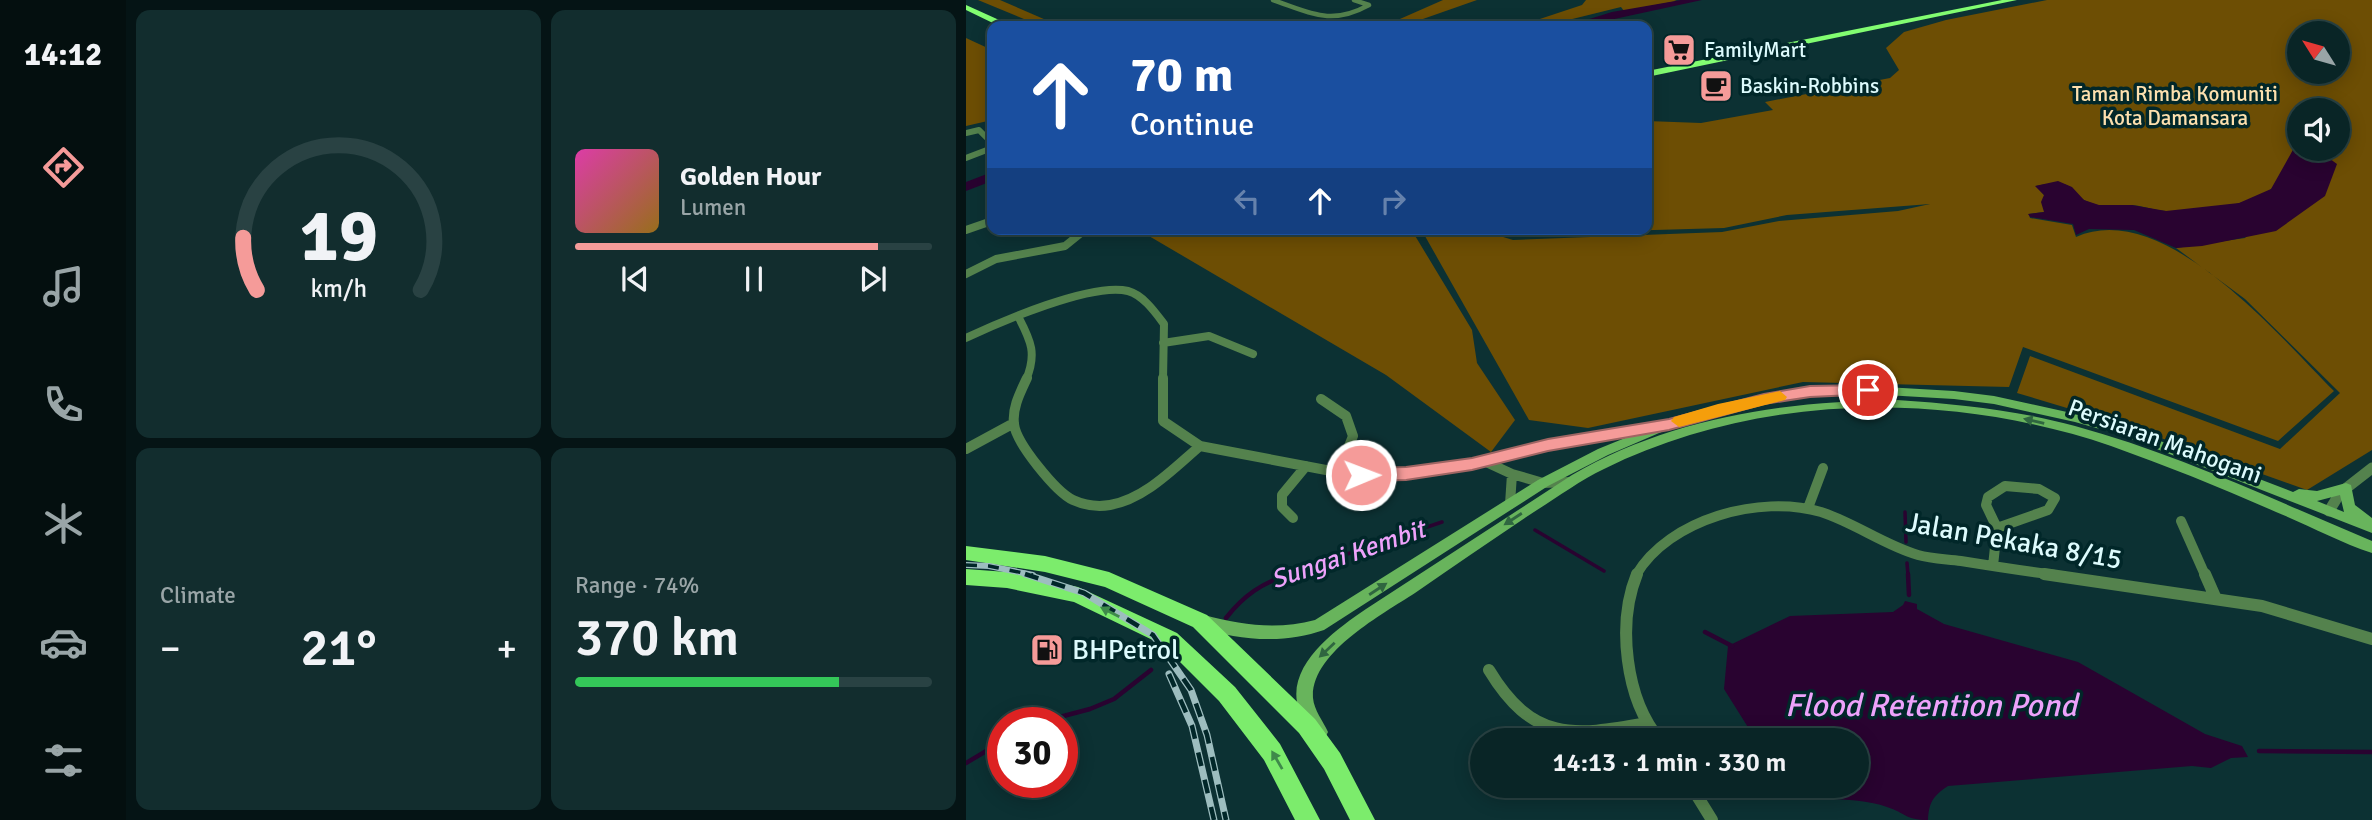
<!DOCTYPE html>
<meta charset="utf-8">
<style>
:root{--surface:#092526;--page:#122d2e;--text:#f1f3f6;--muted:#99a5a7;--line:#294243;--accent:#f59b99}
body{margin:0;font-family:Signika,sans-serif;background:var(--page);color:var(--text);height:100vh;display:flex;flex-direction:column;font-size:26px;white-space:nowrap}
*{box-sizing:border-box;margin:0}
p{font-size:23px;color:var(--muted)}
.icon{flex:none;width:38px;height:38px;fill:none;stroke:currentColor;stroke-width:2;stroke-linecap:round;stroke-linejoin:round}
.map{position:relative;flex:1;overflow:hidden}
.details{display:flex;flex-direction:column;gap:10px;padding:10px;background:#051415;width:840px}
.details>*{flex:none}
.guide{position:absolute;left:21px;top:21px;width:665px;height:214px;border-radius:14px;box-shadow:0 4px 18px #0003,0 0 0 2px var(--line);background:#1a4fa0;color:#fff;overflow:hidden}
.needle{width:46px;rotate:307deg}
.buttons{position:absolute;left:1321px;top:21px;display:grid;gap:14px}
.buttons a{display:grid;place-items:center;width:63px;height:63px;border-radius:50%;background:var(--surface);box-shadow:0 4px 18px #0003,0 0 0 2px var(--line);font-size:35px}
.speed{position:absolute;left:21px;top:707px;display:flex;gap:14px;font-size:35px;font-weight:700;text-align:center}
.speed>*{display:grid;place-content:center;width:91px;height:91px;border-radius:50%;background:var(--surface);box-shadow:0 4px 18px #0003,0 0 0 2px var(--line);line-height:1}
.speed .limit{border:10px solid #d22;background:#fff;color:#111}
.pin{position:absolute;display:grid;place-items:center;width:60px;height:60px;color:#fff;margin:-30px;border:4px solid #fff;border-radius:50%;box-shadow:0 2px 7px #0007}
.me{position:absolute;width:77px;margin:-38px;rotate:89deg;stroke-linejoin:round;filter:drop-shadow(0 0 5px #0008)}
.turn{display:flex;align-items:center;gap:24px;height:147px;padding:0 28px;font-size:32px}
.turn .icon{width:91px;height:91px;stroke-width:2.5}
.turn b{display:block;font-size:49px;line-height:60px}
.lanes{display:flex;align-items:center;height:66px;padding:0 28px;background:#0003;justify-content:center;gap:35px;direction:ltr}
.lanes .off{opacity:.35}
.big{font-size:52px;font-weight:600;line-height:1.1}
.details .tile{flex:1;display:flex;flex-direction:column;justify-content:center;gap:10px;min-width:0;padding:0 24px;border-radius:14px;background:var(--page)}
.details .dial{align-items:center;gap:0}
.dial svg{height:182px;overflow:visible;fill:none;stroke:var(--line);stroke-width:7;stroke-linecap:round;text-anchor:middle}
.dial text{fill:var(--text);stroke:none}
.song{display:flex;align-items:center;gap:21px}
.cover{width:84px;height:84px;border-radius:10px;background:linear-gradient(135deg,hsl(320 70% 55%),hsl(40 70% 35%))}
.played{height:7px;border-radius:4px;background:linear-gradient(90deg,var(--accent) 85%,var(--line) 85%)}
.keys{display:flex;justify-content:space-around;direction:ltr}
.heat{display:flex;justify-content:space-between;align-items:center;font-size:38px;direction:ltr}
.charge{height:10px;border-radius:5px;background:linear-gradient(90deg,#34c759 74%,var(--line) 0)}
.details .tiles{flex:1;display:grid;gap:10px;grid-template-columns:repeat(2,1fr)}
.trip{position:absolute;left:504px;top:728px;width:399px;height:70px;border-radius:35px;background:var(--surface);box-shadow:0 4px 18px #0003,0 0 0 2px var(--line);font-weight:600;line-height:70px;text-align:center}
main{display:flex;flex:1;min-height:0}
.tabs{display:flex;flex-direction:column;width:126px;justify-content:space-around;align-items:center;background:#040f0f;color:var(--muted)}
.tabs .icon{width:49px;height:49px}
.tabs .on{color:var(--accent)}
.tabs b{font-size:32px;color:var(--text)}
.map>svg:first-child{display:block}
</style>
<main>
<nav class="tabs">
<b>14:12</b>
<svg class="icon on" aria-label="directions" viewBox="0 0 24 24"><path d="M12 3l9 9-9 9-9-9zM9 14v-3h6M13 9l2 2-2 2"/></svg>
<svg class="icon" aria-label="music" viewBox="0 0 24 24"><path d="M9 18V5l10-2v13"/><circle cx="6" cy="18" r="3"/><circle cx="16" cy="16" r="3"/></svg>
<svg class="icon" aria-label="phone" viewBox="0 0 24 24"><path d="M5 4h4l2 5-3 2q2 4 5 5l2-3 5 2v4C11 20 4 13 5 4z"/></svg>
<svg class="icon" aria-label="climate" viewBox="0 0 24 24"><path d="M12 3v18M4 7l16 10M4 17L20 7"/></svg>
<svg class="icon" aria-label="car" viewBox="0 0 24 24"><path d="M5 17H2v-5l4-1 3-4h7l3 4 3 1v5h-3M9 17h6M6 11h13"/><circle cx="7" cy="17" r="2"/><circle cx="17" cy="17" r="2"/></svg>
<svg class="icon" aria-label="filters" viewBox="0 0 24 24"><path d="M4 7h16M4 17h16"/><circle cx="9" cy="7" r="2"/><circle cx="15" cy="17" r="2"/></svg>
</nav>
<section class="details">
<div class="tiles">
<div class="tile dial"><svg viewBox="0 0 100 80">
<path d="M14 69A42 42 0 1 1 86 69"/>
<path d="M14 69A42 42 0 0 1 8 46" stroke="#f59b99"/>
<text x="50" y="56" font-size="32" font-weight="700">19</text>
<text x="50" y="72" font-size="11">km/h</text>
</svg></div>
<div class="tile">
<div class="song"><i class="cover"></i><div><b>Golden Hour</b><p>Lumen</p></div></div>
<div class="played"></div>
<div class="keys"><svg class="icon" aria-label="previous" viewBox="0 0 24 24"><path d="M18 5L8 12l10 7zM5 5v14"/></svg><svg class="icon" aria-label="pause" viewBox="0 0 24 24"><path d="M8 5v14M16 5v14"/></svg><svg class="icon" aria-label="next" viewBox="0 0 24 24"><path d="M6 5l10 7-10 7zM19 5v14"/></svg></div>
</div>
<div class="tile"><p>Climate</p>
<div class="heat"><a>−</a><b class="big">21°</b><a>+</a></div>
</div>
<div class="tile"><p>Range · 74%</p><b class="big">370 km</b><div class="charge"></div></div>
</div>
</section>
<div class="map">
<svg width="1406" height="820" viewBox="0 0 1406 820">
<rect width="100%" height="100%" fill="#0c3133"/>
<path fill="#6d4e04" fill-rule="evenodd" d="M 12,0 L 34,0 L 94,26 L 75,26 Z
M 477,0 L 511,0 L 437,26 L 418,26 Z
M 620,0 L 708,0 L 711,1 L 658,11 L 655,7 L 578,26 L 553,26 L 616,5 Z
M 1081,0 L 1406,0 L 1406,450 L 1341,490 L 1164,427 L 1051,393 L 1064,356 L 1314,449 L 1374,393 L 1279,299 L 1210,248 L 1279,238 L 1356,153 L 1345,149 L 1372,149 L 1372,110 L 1334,110 L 1333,146 L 1328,148 C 1322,161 1316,181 1304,190 C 1281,206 1227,214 1200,211 C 1187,210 1175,205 1163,205 C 1153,205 1141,207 1131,205 C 1098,197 1117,176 1070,186 L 1078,195 L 1078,212 L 1063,214 L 1064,218 L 1106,225 L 1110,237 C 1198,198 1312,335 1368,391 L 1312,441 L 1057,347 L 1043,387 L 837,382 L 622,428 L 563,420 L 455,229 L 511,229 L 547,240 L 756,232 L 813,221 L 932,211 L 964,204 L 821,215 L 758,228 L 545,234 L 533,229 L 681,229 L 681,121 L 735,123 L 807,110 L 799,102 L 924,78 L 933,70 L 920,48 L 938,32 L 980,20 ZM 1334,33 L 1372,33 L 1372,72 L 1334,72 Z
M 0,38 L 26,50 L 26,120 L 0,126 Z
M 171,229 L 445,229 L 506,330 L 511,363 L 549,420 L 525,452 L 420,375 Z"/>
<path fill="#290330" d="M 1333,146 L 1334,149 L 1356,153 L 1371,164 L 1359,196 L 1310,231 L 1236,246 L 1210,248 L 1168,230 L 1123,229 L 1110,235 L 1107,224 L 1064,217 L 1062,214 L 1078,212 L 1075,202 L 1078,195 L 1069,186 L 1092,181 L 1106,187 L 1118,200 L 1133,205 L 1166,205 L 1200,211 L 1273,203 L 1305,189 L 1328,148 Z
M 939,601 L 951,604 L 951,609 L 978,624 L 1112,662 L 1239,734 L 1276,746 L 1282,757 L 1265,758 L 1245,768 L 1226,766 L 982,786 C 967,796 963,802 962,820 C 939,820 940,813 921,807 C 883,794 842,804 805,790 L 805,786 L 891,786 L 891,740 L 790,740 L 758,689 L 762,646 L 824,616 L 927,612 L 937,605 Z"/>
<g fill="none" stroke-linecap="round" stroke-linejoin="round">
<path stroke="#290330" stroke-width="3.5" d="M 939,512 L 940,542
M 569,530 L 638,571
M 941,563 L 942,575
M 319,575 L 476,522"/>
<path stroke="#290330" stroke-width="4.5" d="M 942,574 L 943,595
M 260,618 C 278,595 296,583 324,574
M 739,632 L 766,646
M 71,723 L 124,709 L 148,699 L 185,670
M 1293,751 L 1406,752
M 0,763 L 37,741"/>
<path fill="#290330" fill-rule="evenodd" d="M 715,0 L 736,0 L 616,26 L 601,26 L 646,12 Z
M 26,172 L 26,181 L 0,191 L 0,182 Z"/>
<path stroke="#54824d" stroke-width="4.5" d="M 307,0 C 345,13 365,26 403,5 L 388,0"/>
<path stroke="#54824d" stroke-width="6" d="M 0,133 L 13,130 L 26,143
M 0,158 L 26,148
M 18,224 L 26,221"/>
<path stroke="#54824d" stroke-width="8" d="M 0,230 L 23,222
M 0,274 L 30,259 L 99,246 L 120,229
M 53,318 C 65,341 71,354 60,380
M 0,338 C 34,322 126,282 162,291 C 177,295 189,312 198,324 L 197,380
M 197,343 L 243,336 L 287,354"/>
<path stroke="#54824d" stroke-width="10" d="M 61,378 C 54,393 46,408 48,424 C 50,443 90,492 107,500 C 118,505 132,507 144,505 C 179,499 208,468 234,446
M 197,378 L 197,421 L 234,446 L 381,474 L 440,473 L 518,461 L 546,474 L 577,483 L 604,482
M 355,399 L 380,416 L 387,436 L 379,456 L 366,472
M 0,449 L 48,423
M 1039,486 L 1073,489 L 1089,498 L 1082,510 L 1031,528 L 1020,505 L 1022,497 Z
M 544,504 L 546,474
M 842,508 L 857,468
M 327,518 L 316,507 L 316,495 L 340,466
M 1215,521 L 1239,575
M 1027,566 L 1031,528
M 670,575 C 703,519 794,494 855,512 C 889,523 918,545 952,555 C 966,559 981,559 995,561 C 1026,566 1058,571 1089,575"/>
<path stroke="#54824d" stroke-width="12" d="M 671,574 C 651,623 659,699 694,740
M 1078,574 L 1296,606 L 1406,639
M 1239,574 L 1250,599
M 523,670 C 566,741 606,737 681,723
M 725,786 L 746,820"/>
<path stroke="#54824d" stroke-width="11" d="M 1363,511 L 1374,493 L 1406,468"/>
<path fill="#68b45c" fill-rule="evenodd" d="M 902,386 L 988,391 L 1028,396 L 1110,414 L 1163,429 L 1327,492 L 1333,489 L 1351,491 L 1380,483 L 1385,485 L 1389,505 L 1406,518 L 1406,533 L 1155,435 L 1109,422 L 1028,404 L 988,399 L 902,394 L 844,395 L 753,414 L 707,427 L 642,455 L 582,486 L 358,630 C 318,644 273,641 233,627 L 230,622 L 233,617 L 238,615 C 276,625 311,630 349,620 L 572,480 L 632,449 L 664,436 L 582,449 L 518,466 L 513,464 L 511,461 L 513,458 L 582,441 L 678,425 L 683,427 C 729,408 793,395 842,388 C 861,385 882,386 902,386 ZM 1374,495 L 1378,512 L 1351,501 Z
M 931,400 C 991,404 1051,410 1109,426 C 1212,454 1308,500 1406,541 L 1406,553 C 1373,542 1342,525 1310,512 C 1256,488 1201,466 1145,446 C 983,391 794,392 638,469 C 615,480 593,496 571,510 C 530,537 490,565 449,593 C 417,614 344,653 347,698 C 348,710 357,721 362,732 L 359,738 L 353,740 L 347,738 C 342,726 334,715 331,702 C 324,662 372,628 400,609 L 606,475 C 704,418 819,401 931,400 Z"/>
<path fill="#7cec6c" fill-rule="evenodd" d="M 0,546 L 79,556 L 143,572 L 241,615 L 349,719 L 374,753 L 409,820 L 384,820 L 358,769 L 333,733 L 227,627 L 139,587 L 79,572 L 0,560 Z
M 0,569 L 41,572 L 112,587 L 211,633 L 269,687 L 314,744 L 354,820 L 329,820 L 298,760 L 253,701 L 197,645 L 108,602 L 41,588 L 0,585 Z"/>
<path fill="#82fd71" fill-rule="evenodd" d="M 1036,0 L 1051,0 L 681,77 L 681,71 Z
M 0,5 L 42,24 L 43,26 L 33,26 L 0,10 Z"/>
<defs>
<path id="rail-far1" d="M 0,565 L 23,566 L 67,575"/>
<path id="rail" d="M 59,574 L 118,593 L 187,635 L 225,690 L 241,735 L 260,820
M 203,674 L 226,726 L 248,820"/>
</defs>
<use href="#rail-far1" stroke="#9dbdbf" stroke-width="6"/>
<use href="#rail" stroke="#9dbdbf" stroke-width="7"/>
<use href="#rail-far1" stroke="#012729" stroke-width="3.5" stroke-dasharray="11" stroke-linecap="butt"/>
<use href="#rail" stroke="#012729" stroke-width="4.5" stroke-dasharray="14" stroke-linecap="butt"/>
</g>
<defs><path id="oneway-solid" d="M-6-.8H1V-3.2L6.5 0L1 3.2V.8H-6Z" transform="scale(1.75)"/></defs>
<g fill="#2f6640">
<use href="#oneway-solid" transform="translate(1068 421) rotate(-167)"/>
<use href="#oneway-solid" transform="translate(547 519) rotate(147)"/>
<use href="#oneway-solid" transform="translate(412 589) rotate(-33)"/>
<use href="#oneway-solid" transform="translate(361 650) rotate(137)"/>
</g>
<g fill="#3e8a4a">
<use href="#oneway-solid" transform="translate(144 612) rotate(-153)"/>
<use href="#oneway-solid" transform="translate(311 760) rotate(-120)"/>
</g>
<path fill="#f59b99" stroke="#9f6563" stroke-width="2" d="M 902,385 L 910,390 L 908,394 L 844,397 L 798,404 L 703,430 L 582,451 L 506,470 L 440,480 L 395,481 L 387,475 L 395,468 L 440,467 L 506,458 L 582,439 L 703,419 L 798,394 L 844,386 Z"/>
<path fill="#f59e0b" d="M 814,391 L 821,397 L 819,400 L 713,427 L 705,421 L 708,417 L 752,404 Z"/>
<defs>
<symbol id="supermarket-square" viewBox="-11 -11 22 22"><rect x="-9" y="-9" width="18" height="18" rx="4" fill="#f59b99" stroke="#012729"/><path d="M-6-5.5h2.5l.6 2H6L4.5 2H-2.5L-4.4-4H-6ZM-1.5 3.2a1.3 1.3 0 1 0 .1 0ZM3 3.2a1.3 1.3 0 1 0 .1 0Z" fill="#111"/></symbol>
<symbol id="cafe-square" viewBox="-11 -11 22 22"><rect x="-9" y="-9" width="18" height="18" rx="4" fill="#f59b99" stroke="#012729"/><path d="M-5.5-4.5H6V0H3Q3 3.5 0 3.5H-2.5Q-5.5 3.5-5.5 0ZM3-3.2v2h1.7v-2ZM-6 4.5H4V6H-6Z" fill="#111"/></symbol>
<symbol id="fuel-square" viewBox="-11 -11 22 22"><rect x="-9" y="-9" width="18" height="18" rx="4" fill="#f59b99" stroke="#012729"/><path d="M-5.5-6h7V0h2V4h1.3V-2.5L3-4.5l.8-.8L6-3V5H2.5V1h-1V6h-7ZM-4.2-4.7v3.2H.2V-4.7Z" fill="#111"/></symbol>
</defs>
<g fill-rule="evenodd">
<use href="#supermarket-square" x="694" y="31" width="38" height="38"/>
<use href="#cafe-square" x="731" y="67" width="38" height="38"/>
<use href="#fuel-square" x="62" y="631" width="38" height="38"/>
</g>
<g text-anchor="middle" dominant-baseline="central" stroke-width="7" stroke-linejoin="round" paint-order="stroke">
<g font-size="21" fill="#ddfbfd" stroke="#012729" text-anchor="start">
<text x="738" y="50">FamilyMart</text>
<text x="774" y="86">Baskin-Robbins</text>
</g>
<g font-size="21" fill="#fde0ae" stroke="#012729">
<text x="1209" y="94">Taman Rimba Komuniti<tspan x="1209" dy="24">Kota Damansara</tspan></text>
</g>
<g font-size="24" fill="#ddfbfd" stroke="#012729">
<text transform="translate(1199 441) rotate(20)">Persiaran Mahogani</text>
</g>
<g font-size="26" font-style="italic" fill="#eda2fb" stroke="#012729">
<text transform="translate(382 555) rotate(-19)">Sungai Kembit</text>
</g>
<g font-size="28" fill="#ddfbfd" stroke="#012729">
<text transform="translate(1048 541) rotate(10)">Jalan Pekaka 8/15</text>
</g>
<g font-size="28" fill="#ddfbfd" stroke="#012729" text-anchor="start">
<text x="106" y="650">BHPetrol</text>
</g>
<g font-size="32" font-style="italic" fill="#eda2fb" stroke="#012729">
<text x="965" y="705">Flood Retention Pond</text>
</g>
</g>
</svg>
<div class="buttons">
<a><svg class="needle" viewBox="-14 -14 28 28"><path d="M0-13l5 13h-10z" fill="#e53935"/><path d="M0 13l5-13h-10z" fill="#99a5a7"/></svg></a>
<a><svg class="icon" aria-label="sound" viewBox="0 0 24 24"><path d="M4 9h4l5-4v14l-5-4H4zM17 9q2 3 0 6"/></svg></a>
</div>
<div class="speed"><div class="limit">30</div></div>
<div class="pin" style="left:902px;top:390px;background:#d93025"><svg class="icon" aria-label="arrive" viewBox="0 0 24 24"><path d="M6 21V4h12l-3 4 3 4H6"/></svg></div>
<svg class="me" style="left:395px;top:475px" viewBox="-20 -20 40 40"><circle r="17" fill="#f59b99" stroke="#fff" stroke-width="3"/><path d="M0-11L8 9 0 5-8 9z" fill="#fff"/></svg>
<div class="trip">14:13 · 1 min · 330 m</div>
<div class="guide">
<div class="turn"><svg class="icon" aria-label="ahead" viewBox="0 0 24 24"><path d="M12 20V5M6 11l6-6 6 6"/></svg><div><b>70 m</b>Continue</div></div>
<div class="lanes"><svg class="icon off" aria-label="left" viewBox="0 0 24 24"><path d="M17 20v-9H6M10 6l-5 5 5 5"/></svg><svg class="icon" aria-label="ahead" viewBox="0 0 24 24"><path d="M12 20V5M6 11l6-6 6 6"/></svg><svg class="icon off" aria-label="right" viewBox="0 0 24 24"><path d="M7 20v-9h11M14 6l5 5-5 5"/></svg></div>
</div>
</div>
</main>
